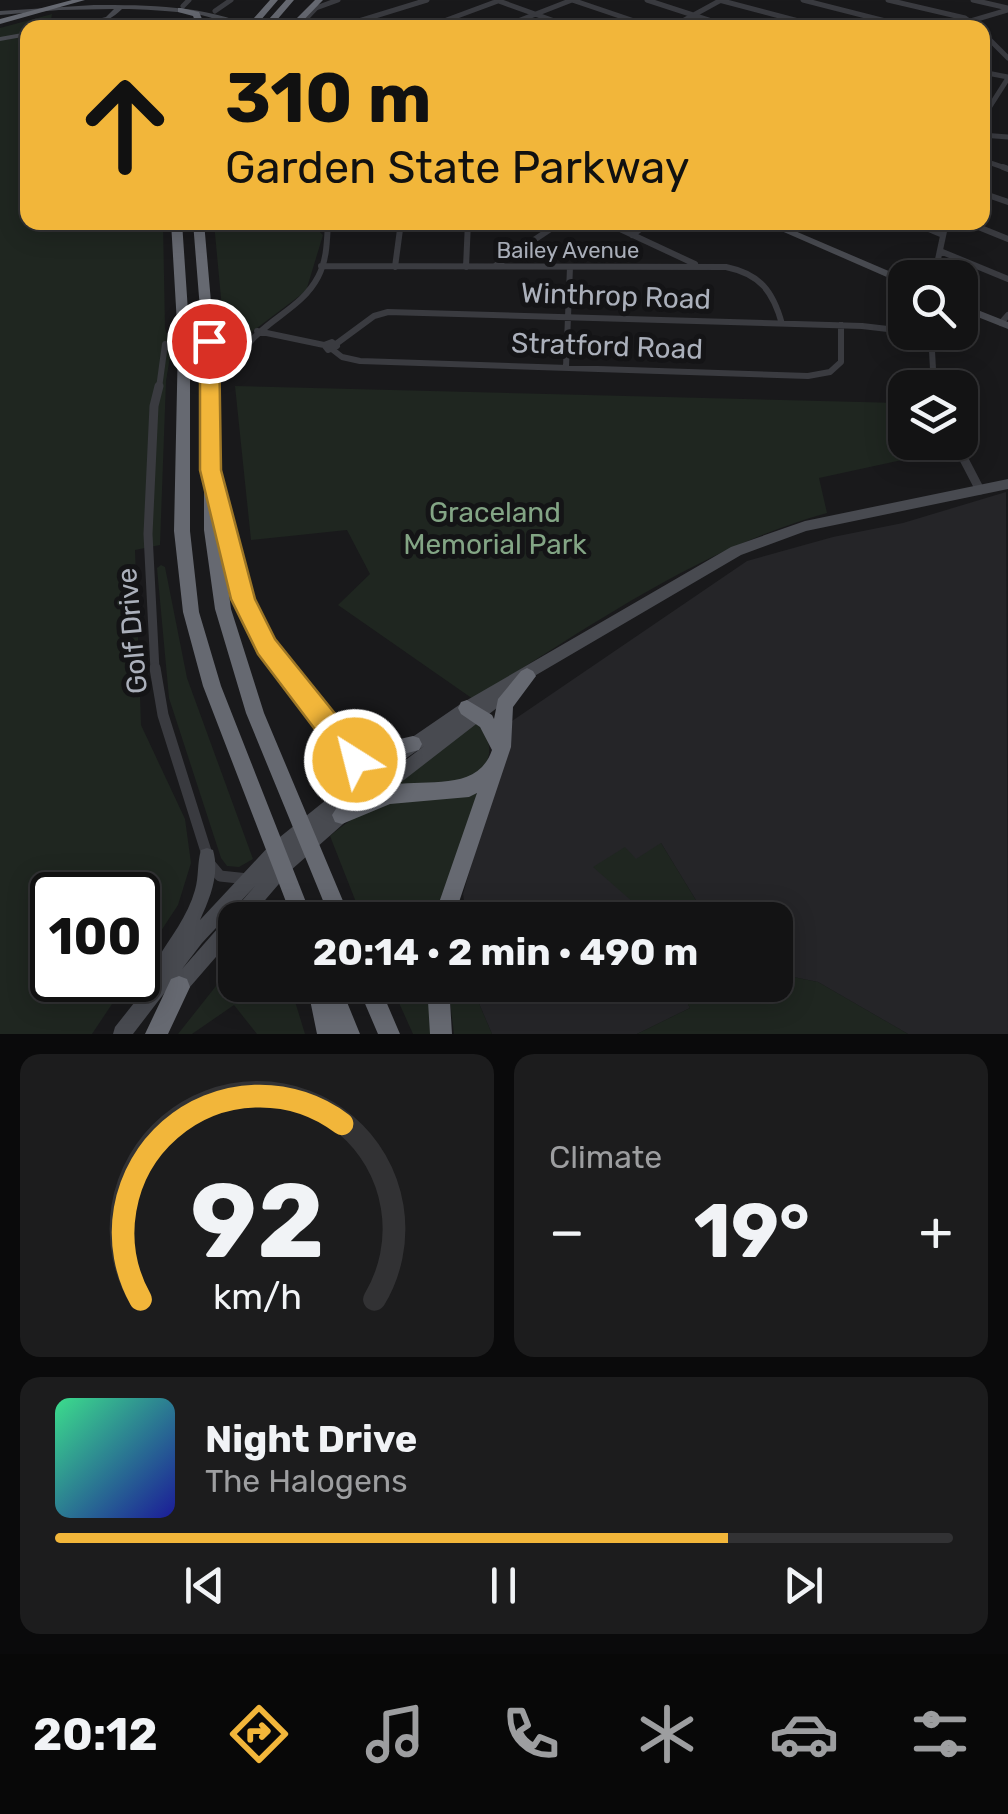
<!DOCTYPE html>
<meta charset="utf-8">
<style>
:root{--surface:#131314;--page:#1c1c1d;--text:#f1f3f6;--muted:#9d9ea0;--line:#323234;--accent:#f2b63a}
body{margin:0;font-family:Rubik,sans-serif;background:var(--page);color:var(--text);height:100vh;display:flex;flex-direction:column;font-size:38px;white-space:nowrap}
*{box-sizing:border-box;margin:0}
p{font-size:32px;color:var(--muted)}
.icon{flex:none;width:55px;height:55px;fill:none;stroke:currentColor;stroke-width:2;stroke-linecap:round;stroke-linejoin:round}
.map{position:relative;height:1034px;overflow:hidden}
.panel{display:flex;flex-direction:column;gap:20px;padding:20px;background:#0a0a0b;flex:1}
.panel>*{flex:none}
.top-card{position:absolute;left:20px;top:20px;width:970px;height:210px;border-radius:20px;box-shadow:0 5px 25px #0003,0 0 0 2px var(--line);background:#f2b63a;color:#111;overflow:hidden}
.tools{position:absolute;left:888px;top:260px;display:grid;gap:20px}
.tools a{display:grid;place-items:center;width:90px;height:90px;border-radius:20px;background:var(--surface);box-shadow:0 5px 25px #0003,0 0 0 2px var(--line);font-size:50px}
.speed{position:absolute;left:30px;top:872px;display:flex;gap:20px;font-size:50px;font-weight:700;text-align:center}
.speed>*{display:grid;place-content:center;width:130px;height:130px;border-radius:50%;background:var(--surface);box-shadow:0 5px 25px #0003,0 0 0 2px var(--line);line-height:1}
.speed .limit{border:5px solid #111;border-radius:15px;background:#fff;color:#111}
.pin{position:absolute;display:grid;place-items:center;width:85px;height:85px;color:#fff;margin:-42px;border:5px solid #fff;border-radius:50%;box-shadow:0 2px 10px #0007}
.me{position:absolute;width:110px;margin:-55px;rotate:324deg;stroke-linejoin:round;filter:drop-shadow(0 0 8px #0008)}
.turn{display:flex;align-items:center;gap:35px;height:210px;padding:0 40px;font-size:45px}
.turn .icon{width:130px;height:130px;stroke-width:2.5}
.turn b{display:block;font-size:70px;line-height:85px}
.big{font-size:75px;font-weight:700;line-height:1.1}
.panel .widget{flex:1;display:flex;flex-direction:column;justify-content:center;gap:15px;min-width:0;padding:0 35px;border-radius:20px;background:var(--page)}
.panel .dial{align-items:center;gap:0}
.dial svg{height:260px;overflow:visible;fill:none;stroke:var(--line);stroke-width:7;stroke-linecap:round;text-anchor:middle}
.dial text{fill:var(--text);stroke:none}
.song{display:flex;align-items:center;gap:30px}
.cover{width:120px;height:120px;border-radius:15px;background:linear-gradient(135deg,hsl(150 70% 55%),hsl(240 70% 35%))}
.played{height:10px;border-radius:5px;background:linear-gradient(90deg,var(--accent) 75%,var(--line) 75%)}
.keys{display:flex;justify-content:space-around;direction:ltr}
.heat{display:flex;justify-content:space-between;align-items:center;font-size:55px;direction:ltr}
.panel .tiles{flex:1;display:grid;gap:20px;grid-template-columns:1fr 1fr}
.widget:last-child{grid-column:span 2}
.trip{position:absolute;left:218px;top:902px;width:575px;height:100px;border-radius:20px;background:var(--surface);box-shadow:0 5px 25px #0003,0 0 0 2px var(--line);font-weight:700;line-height:100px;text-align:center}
.tabs{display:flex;height:160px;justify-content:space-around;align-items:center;background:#080808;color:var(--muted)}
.tabs .icon{width:70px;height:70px}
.tabs .on{color:var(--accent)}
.tabs b{font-size:45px;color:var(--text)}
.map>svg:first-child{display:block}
</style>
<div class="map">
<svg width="1008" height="1034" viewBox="0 0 1008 1034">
<rect width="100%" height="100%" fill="#19191b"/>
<path fill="#252528" d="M 1006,492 L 1008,1034 L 908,1034 L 818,982 L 788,976 L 775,963 L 775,920 L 708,920 L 661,843 L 634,903 L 643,920 L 467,920 L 463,894 L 512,721 L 747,561 L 833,537 L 903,523 Z
M 476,985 L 678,985 L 690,1008 L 637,1034 L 492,1034 L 480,1006 Z"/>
<path fill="#1f2620" d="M 52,14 L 50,27 L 28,28 L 28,222 L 163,223 L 165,328 L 171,351 L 166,381 L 160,545 L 135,550 L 141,725 L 185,819 L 191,863 L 178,905 L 138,966 L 138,895 L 52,895 L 52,980 L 128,980 L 92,1034 L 0,1034 L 0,28 Z
M 214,223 L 314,226 L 323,235 L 306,291 L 253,331 L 227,362 Z
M 235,386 L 900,403 L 905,416 L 905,442 L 918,443 L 925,455 L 819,478 L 827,513 C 697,549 587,629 473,699 L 338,605 L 370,574 L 347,530 L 251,540 Z
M 161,565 L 165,567 L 187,678 L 253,859 L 239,867 L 227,866 L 221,858 L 169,698 L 157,568 Z
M 476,723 C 495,743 492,758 477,779 L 398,788 L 399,783 Z
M 476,790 L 478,793 L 435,920 L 363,920 L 330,836 C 384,791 409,798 476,790 Z
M 661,843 L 708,920 L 643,920 L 634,903 L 593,867 L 625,847 L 636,859 Z
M 235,962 L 235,985 L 290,985 L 305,1034 L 257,1034 L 234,1005 L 192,1034 L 178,1034 Z
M 775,963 L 788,976 L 818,982 L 908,1034 L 637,1034 L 690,1008 L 678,985 L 775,985 Z
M 391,985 L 431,985 L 434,1034 L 413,1034 Z
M 448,985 L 476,985 L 480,1006 L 492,1034 L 454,1034 Z"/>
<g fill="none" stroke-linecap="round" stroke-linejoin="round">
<path stroke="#3a3b40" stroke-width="5" d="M 496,0 L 574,28
M 647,0 L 733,28
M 719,0 L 825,28
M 803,0 L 913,28
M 888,0 L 965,18 L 978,28
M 973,0 L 1008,8
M 183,6 L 189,0
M 215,11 L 231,0
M 297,28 L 316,8 L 338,0
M 336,28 L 427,0
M 425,28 L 498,1
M 500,28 L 572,0 L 655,28
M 670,28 L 721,0
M 947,28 L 1008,10
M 982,32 L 1008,58
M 982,72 L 1008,77
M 982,119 L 1008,78
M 982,135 L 1008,137
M 982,160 L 1008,169"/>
<path stroke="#3a3b40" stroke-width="6" d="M 1003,167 L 1008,169
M 982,193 L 1008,202
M 310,222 L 328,224
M 605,222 L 695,264
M 912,222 L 943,235
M 966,222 L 1008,239
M 632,235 L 650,222
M 940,251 L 1008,279
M 321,266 L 726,267 C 760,274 773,291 782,324
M 495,266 L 561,222
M 395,267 L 401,222
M 466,267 L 468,222
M 934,278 L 946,222
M 1001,323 L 1008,315
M 257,331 L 324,345
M 931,332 L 934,388
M 332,342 L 337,346 L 328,350 L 324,345 Z
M 336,344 L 374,316 L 388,312 L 862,326 L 905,331
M 333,350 L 342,357 L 360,361 L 808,376 L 830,372 L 841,362 L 841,325
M 566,367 L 570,267
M 232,369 C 255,320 298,315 318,277 C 327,260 327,241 328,222
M 159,388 L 165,344"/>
<path stroke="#3a3b40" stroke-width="9" d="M 955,442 L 980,490
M 155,670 L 148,534 L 154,406 L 159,386"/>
<path stroke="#3a3b40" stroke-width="11" d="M 155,668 L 163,715 L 210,864 L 220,876 L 248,879"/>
<path fill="#484a50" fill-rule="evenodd" d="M 94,5 C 148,5 206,5 255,28 C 237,28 219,19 201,15 C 177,11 153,10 129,9 L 122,9 C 105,26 85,28 62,28 L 106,17 L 114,9 L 59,10 L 0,15 L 0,11 Z
M 28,32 L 28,36 L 0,41 L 0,37 Z
M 761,222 L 774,222 L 905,278 L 905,285 Z
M 960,303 L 1008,322 L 1008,329 L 960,310 Z
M 1008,479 L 1008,489 L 806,531 L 741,555 L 502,695 L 504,699 L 502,704 L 373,804 L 367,807 L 361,804 L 359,799 L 361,794 L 424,746 L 367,785 L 344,805 L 351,807 L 353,812 L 351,817 L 290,871 L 248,920 L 235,920 L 235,935 L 183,995 L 177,998 L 171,995 L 169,987 L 133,1034 L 113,1034 L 115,1027 L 157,974 L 153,967 L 156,961 C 170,938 188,916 195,890 C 199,877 197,863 201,850 L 207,848 L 213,850 C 220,874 210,898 200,920 L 270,845 L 357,775 L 462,703 L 731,547 L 805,521 ZM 255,886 L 182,969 L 202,943 Z"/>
<path fill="#666971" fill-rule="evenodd" d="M 72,0 L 85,0 L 0,24 L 0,19 Z
M 270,0 L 278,0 L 254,28 L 245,28 Z
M 286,0 L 294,0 L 270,28 L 261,28 Z
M 315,0 L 323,0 L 296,28 L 287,28 Z
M 181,8 L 199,12 L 206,28 L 198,28 L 193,16 L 178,12 L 178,8 Z
M 171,222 L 182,222 L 190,341 L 190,531 L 199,612 L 221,686 L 313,920 L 293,920 L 203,686 L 183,612 L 174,531 L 178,341 Z
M 193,222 L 204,222 L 216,359 L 219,504 L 225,509 L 251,599 L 264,629 L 341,729 L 378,744 L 413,736 L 419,738 L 422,744 L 419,750 L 377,761 L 360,754 L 369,768 L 366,795 C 373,793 381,788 388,786 C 424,777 477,794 492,750 L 480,727 L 461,714 L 458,708 L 461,702 L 467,700 L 492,715 L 494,719 L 498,699 L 521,671 L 527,668 L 533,671 L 536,676 L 513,707 L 511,747 L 453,920 L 433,920 L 477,793 L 469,797 L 390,804 L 342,824 L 335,822 L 332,815 L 350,787 L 351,770 L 252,638 L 235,599 L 224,557 L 231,609 L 264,713 L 351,920 L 331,920 L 246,713 L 215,609 L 204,530 L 204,359 Z
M 179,976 L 187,979 L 190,987 L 168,1034 L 145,1034 L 171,979 Z
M 307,985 L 340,985 L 360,1034 L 317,1034 Z
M 357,985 L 379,985 L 400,1034 L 378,1034 Z
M 427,985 L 449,985 L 452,1034 L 430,1034 Z"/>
</g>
<path fill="#f2b63a" stroke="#9d7626" stroke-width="2.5" d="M 209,335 L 219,341 L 221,470 L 255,599 L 275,639 L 365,751 L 369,760 L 365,769 L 355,773 L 345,769 L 258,654 L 231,599 L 200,470 L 200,341 Z"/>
<g text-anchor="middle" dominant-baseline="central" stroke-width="10" stroke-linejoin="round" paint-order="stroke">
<g font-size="22" fill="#abb0bb" stroke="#141416">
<text x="568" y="250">Bailey Avenue</text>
</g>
<g font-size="28" fill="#abb0bb" stroke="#141416">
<text transform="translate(616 296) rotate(2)">Winthrop Road</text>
<text transform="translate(607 346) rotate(2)">Stratford Road</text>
<text transform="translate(132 631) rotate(-95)">Golf Drive</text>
</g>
<g font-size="28" fill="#83a585" stroke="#141416">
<text x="495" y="512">Graceland<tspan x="495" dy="32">Memorial Park</tspan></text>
</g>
</g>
</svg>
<div class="tools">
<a><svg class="icon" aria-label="search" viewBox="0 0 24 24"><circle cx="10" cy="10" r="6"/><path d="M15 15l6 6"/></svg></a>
<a><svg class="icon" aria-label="layers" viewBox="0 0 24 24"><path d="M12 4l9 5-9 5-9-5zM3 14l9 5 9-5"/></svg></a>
</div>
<div class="speed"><div class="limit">100</div></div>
<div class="pin" style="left:209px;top:341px;background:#d93025"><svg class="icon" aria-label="arrive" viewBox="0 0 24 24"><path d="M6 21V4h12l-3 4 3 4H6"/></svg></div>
<svg class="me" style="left:355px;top:760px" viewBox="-20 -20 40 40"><circle r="17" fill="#f2b63a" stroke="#fff" stroke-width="3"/><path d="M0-11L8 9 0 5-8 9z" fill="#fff"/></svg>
<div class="trip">20:14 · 2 min · 490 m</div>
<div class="top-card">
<div class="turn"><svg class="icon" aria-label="ahead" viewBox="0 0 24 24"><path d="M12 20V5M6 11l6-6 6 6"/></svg><div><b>310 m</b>Garden State Parkway</div></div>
</div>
</div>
<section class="panel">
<div class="tiles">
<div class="widget dial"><svg viewBox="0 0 100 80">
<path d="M14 69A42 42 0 1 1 86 69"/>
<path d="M14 69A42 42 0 0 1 76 15" stroke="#f2b63a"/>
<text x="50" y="56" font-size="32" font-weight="700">92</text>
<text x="50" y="72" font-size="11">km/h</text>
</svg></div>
<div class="widget"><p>Climate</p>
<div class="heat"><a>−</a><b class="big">19°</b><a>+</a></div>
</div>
<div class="widget">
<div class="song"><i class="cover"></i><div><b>Night Drive</b><p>The Halogens</p></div></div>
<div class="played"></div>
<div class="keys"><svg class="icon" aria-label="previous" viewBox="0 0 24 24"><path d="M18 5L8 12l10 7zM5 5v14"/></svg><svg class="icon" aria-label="pause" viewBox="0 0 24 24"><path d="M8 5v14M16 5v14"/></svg><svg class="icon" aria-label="next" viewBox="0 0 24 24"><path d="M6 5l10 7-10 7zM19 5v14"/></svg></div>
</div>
</div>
</section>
<nav class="tabs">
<b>20:12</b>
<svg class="icon on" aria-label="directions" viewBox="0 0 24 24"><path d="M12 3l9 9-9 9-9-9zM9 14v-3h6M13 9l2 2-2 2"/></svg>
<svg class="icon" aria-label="music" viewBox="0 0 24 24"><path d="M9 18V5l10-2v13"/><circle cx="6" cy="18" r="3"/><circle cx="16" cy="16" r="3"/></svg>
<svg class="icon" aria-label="phone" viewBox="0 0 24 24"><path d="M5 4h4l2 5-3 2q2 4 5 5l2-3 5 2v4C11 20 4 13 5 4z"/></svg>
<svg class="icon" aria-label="climate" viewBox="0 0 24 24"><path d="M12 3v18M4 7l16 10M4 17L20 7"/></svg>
<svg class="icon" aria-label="car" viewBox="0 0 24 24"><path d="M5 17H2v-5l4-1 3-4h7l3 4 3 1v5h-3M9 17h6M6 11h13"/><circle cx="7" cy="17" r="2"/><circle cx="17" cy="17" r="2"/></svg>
<svg class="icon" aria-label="filters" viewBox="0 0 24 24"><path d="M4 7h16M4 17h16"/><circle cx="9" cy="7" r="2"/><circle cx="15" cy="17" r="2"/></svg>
</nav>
